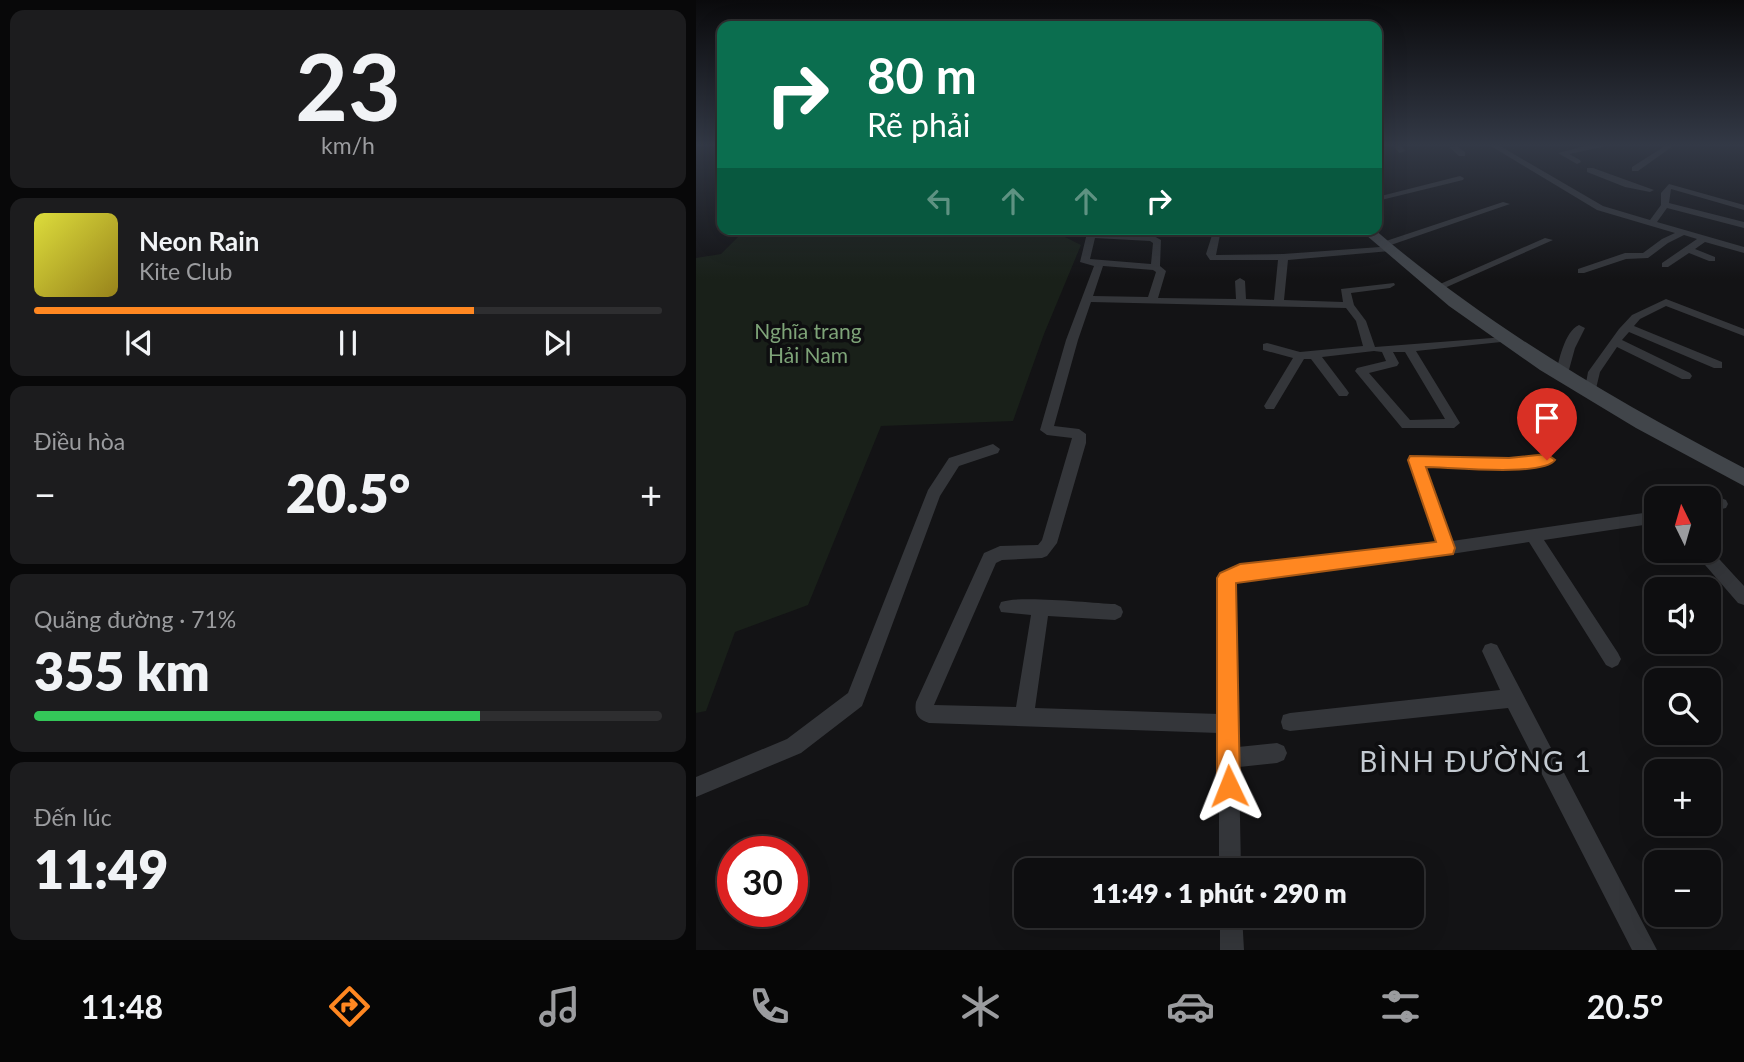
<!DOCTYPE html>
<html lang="vi">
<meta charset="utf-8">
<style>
:root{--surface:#0e0e10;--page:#1c1c1e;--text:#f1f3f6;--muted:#9b9c9f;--line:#2e2e30;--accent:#ff8721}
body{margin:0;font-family:Lato,sans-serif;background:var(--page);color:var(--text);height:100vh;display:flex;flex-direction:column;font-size:26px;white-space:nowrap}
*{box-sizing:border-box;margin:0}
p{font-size:23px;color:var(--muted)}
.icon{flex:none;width:38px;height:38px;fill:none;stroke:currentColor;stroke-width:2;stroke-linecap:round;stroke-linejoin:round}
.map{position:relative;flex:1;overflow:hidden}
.side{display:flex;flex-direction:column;gap:10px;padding:10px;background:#080809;width:696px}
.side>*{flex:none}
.top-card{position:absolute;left:21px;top:21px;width:665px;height:214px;border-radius:14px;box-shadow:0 7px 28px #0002,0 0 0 2px var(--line);background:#0b6e4f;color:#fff;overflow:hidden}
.needle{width:46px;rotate:355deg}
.tools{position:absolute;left:948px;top:486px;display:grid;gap:14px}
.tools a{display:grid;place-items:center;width:77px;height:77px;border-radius:14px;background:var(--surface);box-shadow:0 7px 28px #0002,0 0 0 2px var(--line);font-size:35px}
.speed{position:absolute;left:21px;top:836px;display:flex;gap:14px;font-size:35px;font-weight:700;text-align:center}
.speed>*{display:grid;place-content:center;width:91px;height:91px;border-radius:50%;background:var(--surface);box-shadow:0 7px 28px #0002,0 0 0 2px var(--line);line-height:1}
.speed .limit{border:10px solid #d22;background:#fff;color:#111}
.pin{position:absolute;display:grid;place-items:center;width:60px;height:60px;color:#fff;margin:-72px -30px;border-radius:50% 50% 50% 0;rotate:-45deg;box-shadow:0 0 7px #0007}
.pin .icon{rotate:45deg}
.me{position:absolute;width:77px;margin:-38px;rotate:358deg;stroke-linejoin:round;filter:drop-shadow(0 0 5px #0008)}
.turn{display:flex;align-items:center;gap:24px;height:147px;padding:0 35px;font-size:32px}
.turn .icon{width:91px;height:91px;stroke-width:2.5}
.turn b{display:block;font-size:49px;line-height:60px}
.lanes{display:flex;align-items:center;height:66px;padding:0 35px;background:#0003;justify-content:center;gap:35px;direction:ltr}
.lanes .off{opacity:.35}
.big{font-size:52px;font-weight:800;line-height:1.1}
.side .card{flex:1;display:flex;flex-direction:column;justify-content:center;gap:10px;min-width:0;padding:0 24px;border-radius:14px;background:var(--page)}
.side .dial{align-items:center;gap:0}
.dial b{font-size:91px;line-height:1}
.song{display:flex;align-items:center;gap:21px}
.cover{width:84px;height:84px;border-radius:10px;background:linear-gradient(135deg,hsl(60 70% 55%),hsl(50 70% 35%))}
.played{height:7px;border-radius:4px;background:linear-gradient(90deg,var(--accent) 70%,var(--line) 70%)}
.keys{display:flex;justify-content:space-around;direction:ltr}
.heat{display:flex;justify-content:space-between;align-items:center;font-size:38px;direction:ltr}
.charge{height:10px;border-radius:5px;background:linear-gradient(90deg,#34c759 71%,var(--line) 0)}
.trip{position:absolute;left:318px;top:858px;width:410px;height:70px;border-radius:14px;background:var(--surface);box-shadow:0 7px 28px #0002,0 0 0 2px var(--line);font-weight:800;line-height:70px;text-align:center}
.tab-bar{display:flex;height:112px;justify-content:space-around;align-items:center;background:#060606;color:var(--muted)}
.tab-bar .icon{width:49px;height:49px}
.tab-bar .current{color:var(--accent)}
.tab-bar b{font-size:32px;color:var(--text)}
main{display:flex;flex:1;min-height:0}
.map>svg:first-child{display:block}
</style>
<main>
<section class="side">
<div class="card dial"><b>23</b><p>km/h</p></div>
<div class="card">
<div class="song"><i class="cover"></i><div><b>Neon Rain</b><p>Kite Club</p></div></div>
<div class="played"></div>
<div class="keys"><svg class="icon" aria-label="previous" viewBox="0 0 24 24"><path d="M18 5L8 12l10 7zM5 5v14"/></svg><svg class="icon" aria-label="pause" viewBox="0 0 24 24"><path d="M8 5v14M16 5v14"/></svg><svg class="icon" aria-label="next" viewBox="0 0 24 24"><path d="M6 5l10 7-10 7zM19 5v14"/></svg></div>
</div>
<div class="card"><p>Điều hòa</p>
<div class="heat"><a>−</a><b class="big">20.5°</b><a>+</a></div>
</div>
<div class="card"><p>Quãng đường · 71%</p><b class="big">355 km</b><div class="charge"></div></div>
<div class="card"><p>Đến lúc</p><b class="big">11:49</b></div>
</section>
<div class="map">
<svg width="1048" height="950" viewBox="0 0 1048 950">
<rect width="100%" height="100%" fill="#131315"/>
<path fill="#192019" d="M 50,229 L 364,229 L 365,235 L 385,245 L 348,334 L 317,421 L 185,426 L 112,605 L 39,632 L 10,711 L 0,713 L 0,258 L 25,254 Z"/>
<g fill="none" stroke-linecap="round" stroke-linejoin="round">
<path fill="#34363a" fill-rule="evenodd" d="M 681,146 L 685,146 L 689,150 L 682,152 Z
M 698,146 L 705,146 L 710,151 L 703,153 Z
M 761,146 L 769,152 L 769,156 L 763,156 L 753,147 Z
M 795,146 L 804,146 L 907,206 L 954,220 L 965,205 L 965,193 L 973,184 L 1048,205 L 1048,210 L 975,189 L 973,203 L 1048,222 L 1048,228 L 971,208 L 961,222 L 1048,247 L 1048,253 L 1009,242 L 999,249 L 1019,257 L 1019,261 L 1013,261 L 993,253 L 972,267 L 966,267 L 966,263 L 1001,239 L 988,235 L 972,243 L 952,258 L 930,259 L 888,273 L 882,273 L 882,269 L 929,253 L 947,253 L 966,239 L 979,233 L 901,210 Z
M 889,146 L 911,146 L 873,154 L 884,160 L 885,162 L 881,164 L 862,153 Z
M 969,146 L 977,146 L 942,171 L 936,171 L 936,167 Z
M 891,168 L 897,168 L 958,190 L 954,192 L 929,187 L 891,172 Z
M 764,176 L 768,178 L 767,180 L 681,201 L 681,197 Z
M 807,202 L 814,204 L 692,246 L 696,249 L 694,251 L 592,260 L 588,300 L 647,302 L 645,289 L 698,283 L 699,285 L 694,288 L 655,293 L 658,305 L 670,321 L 679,347 L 809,337 L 811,339 L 805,342 L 720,351 L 764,423 L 758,428 L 706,428 L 659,371 L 661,368 L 690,361 L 686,352 L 678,351 L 626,357 L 651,390 L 653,393 L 651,396 L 643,396 L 615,359 L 608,359 L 578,409 L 570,409 L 568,406 L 597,358 L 567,350 L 567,344 L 571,343 L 604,352 L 667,346 L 660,321 L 650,308 L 395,302 L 382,340 L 358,426 L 383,429 L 390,434 L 390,443 L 361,543 L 351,556 L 346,558 L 306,560 L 300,563 L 238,705 L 320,707 L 335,615 L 305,612 L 303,607 L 305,602 C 324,595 395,603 419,604 L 425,607 L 427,612 L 425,617 L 419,620 L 352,616 L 339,708 L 523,714 L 523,578 L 525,573 L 544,565 L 741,543 L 713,460 L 720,455 L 812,459 L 851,455 L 858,460 C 846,475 751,467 729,466 L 756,541 L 961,511 L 961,523 L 848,540 L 922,653 L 925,659 L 922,665 L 916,668 L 910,665 L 833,542 L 716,560 L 546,579 L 539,582 L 542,747 L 581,743 L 588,746 L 591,753 L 588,760 L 581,763 L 543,767 L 545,870 L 523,870 L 523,733 L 233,723 C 222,719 218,714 220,702 L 288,553 L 304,546 L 342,545 L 346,540 L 376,438 L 351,435 L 344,430 L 370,340 L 398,266 L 384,262 L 392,229 L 401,229 L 401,233 L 456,235 L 465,240 L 464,266 L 470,271 L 462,298 L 540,299 L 539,281 L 544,278 L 549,281 L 550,299 L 578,300 L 582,260 L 514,260 L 510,254 L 517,232 L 521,229 L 532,229 L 524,235 L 520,255 L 587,254 L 684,247 L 684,243 ZM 399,238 L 454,241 L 457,243 L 455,264 L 394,259 ZM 407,266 L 457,270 L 460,272 L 452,297 L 397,296 ZM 697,352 L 709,352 L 749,419 L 714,420 L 673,373 L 701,366 L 703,363 Z
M 562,229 L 571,229 L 572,232 L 564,234 Z
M 849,238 L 857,240 L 744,290 L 735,288 Z
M 970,299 L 1048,329 L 1048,336 L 970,306 L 944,319 L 938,326 L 1026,362 L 1026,368 L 1018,368 L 933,332 L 926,340 L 994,373 L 996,376 L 994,379 L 986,379 L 921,347 L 904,372 L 898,397 L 890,397 L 888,394 L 892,372 L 923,329 L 936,315 Z
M 883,325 L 889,328 L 879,348 L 871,377 L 869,380 L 861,380 L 859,377 C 863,361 868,332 883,325 Z
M 297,444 L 304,449 L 302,453 L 263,466 L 244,496 L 166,706 L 105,753 L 0,797 L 0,777 L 91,739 L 152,693 L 232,490 L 253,458 Z
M 1025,498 L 1030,500 L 1032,504 L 1030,508 L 1013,512 L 1013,500 Z
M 1013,548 L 1048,586 L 1048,605 L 1042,603 L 1003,558 L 1002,551 L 1013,551 Z
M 795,643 L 801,645 L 961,950 L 936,950 L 812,708 L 594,731 L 587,729 L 585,722 L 587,715 L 594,713 L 804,690 L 786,651 L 789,645 Z
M 524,915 L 546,915 L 548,950 L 524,950 Z"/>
<path fill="#41454a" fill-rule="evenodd" d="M 663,229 L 678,229 C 791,326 916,399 1048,468 L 1048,486 L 940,428 L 844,370 L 753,306 Z"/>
</g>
<linearGradient id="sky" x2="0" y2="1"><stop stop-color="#0a0a0c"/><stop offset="0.52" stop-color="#333946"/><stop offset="1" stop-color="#333946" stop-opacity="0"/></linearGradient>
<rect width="1048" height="279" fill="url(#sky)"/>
<path fill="#ff8721" stroke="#a65815" stroke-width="2" d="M 851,454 L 859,460 C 847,477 752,467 730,467 L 759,548 L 757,554 L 540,583 L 544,786 L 541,794 L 533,798 L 525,794 L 521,786 L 521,578 L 524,573 L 544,564 L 740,542 L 712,460 L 714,456 L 813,458 Z"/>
<g text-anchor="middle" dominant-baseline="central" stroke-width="7" stroke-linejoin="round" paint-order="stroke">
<g font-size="21" fill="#7ea478" stroke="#0e0e10">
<text x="112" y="330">Nghĩa trang<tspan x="112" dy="24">Hải Nam</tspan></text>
</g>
<g font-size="28" letter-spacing="2" fill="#c4cbd2" stroke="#0e0e10">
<text x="780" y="761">BÌNH ĐƯỜNG 1</text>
</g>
</g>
</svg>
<div class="tools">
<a><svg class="needle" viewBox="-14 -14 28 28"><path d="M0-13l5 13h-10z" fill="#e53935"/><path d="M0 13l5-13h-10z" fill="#9b9c9f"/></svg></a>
<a><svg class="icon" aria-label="sound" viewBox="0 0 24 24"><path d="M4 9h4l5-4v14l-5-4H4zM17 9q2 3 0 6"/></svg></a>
<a><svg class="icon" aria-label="search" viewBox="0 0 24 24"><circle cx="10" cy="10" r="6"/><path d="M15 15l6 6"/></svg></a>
<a>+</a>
<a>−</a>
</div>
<div class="speed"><div class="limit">30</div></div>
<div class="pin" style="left:851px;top:460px;background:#d93025"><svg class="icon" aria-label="arrive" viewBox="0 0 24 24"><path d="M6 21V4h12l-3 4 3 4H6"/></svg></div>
<svg class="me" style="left:533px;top:786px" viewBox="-20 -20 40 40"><path d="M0-17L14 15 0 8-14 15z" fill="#ff8721" stroke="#fff" stroke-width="4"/></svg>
<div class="trip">11:49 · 1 phút · 290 m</div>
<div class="top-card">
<div class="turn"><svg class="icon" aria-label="right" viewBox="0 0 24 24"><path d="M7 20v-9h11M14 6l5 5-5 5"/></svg><div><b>80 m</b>Rẽ phải</div></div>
<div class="lanes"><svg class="icon off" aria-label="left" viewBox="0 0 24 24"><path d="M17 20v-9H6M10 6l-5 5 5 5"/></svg><svg class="icon off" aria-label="ahead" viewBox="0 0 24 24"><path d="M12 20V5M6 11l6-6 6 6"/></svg><svg class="icon off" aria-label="ahead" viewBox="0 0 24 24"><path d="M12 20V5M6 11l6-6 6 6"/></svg><svg class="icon" aria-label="right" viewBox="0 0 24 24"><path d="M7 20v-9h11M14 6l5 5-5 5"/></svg></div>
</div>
</div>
</main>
<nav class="tab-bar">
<b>11:48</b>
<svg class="icon current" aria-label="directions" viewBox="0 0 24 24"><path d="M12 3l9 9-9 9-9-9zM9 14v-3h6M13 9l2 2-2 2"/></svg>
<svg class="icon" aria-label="music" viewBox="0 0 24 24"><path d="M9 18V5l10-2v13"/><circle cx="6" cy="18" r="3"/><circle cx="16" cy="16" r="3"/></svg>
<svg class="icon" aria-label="phone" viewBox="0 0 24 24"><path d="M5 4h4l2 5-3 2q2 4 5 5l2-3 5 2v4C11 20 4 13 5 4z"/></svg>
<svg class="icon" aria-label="climate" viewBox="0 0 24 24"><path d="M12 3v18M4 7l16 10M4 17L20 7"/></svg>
<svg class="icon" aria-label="car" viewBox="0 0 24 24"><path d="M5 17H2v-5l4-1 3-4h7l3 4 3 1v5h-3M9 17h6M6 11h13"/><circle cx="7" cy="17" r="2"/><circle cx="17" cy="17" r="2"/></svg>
<svg class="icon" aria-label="filters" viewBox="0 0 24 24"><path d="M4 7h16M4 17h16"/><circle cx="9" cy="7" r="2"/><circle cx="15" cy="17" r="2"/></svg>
<b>20.5°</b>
</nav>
